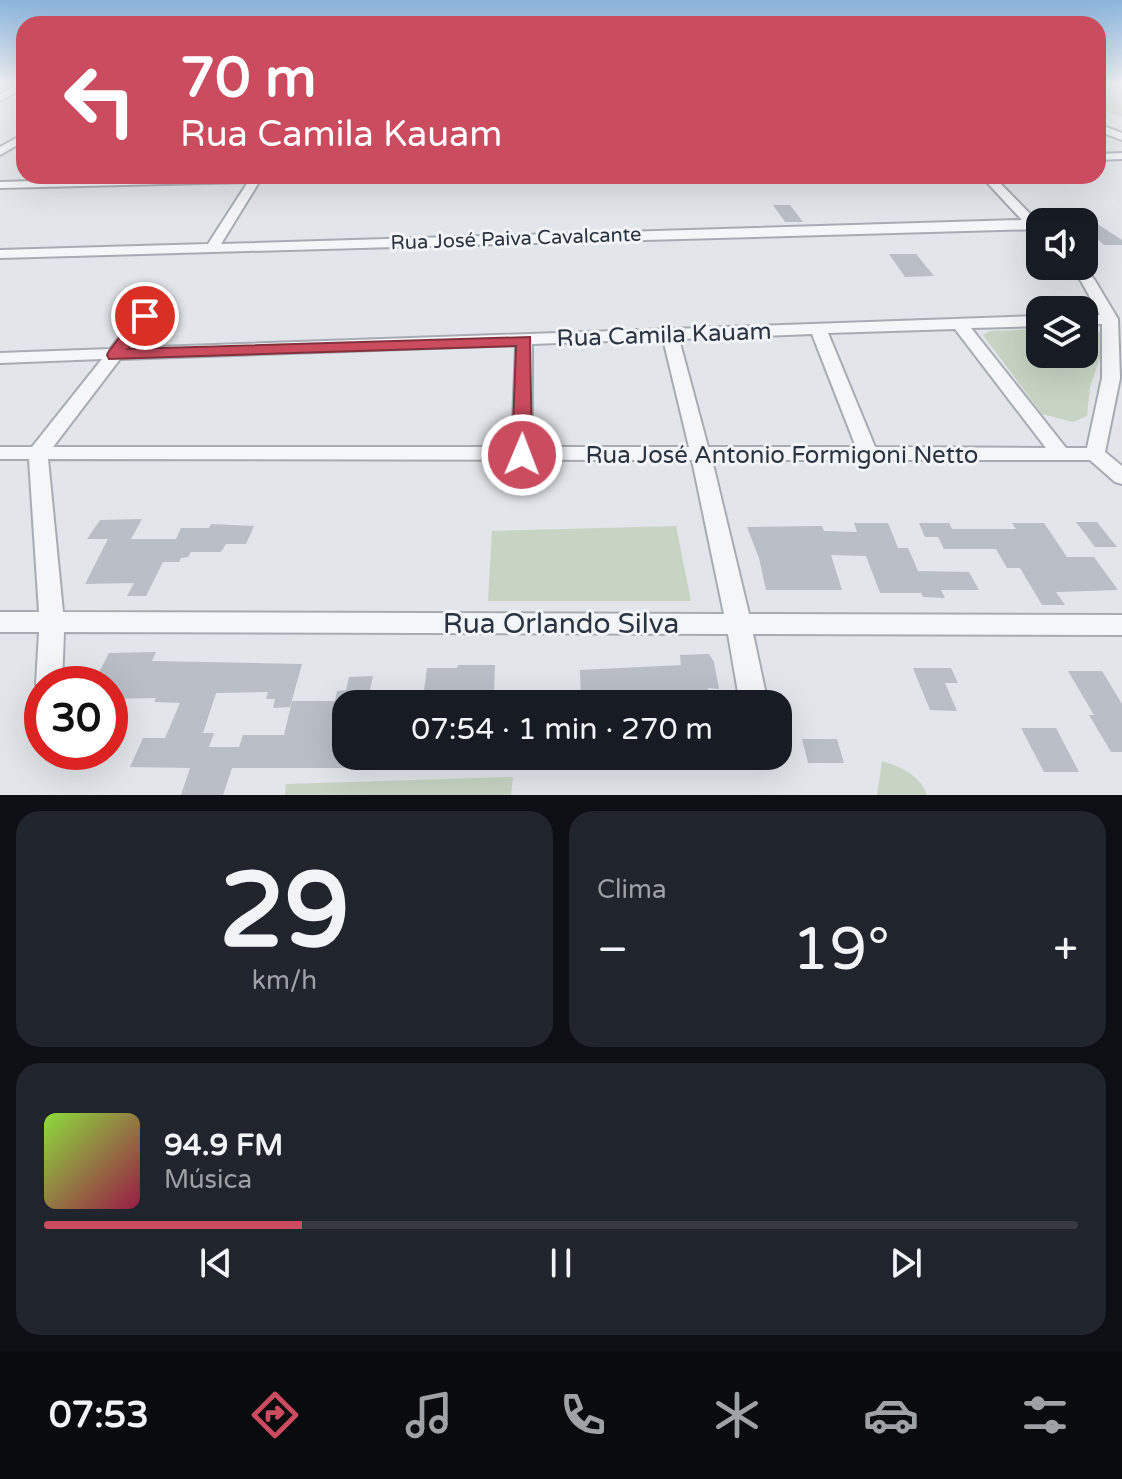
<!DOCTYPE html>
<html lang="pt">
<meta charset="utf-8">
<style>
:root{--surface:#171b24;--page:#20242c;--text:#f1f3f6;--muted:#9ea1a6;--line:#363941;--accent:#cb4b5f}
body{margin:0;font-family:"Varela Round",sans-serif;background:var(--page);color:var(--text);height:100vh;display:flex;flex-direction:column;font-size:30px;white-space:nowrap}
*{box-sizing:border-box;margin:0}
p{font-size:26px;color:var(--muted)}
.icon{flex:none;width:44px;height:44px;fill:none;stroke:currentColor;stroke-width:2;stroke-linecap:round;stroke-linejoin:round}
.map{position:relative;height:795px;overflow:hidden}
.drawer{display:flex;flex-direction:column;gap:16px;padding:16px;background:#0d0f14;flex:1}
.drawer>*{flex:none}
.top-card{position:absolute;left:16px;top:16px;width:1090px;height:168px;border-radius:24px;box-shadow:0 8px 32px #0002;background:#cb4b5f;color:#fff;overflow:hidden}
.controls{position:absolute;left:1026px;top:208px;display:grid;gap:16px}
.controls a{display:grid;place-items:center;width:72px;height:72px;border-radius:16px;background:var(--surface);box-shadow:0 8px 32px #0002;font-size:40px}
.speed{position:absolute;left:24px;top:666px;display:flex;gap:16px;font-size:40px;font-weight:700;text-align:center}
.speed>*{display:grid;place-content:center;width:104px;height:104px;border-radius:50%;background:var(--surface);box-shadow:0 8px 32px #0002;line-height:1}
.speed .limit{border:12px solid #d22;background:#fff;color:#111}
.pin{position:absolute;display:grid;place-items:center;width:68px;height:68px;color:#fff;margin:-34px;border:4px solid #fff;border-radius:50%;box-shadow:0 2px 8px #0007}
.me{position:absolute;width:88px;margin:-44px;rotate:1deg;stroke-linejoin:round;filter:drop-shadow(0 0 6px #0008)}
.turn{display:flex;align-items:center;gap:28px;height:168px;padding:0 32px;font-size:36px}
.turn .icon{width:104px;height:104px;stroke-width:2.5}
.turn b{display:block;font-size:56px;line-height:68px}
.big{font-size:60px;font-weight:600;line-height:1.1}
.drawer .card{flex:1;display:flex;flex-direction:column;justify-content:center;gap:12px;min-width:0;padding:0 28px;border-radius:24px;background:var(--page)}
.drawer .dial{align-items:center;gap:0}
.dial b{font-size:104px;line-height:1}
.song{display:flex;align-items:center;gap:24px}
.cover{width:96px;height:96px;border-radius:12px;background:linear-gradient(135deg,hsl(90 70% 55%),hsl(340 70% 35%))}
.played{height:8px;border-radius:4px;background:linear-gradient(90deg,var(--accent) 25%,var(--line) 25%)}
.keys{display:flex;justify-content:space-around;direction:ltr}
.heat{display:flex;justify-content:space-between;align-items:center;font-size:44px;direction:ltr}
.drawer .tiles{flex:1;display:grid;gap:16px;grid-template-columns:1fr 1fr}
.card:last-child{grid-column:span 2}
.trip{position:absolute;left:332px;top:690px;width:460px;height:80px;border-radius:24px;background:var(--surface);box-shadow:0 8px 32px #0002;font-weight:600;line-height:80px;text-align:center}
.tab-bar{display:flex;height:128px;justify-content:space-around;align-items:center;background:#090b0e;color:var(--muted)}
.tab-bar .icon{width:56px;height:56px}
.tab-bar .active{color:var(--accent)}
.tab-bar b{font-size:36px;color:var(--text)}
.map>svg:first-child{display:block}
</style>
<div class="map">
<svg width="1122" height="795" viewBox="0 0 1122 795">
<rect width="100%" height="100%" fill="#e2e5ea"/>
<path fill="#c7d4c3" d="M 1098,83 L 1122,83 L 1122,117 L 1098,109 Z
M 1084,327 L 1103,333 L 1106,340 L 1090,387 L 1087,416 L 1073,422 L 1042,414 L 983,335 L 990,331 L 1040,329 L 1040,354 L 1084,354 Z
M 676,526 L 691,601 L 488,601 L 492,531 Z
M 882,761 C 901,767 920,775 927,795 L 877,795 Z
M 513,777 L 511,795 L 285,795 L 286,784 Z"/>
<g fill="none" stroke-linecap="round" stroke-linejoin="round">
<path stroke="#9eb3c9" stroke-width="3" d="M 1115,83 L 1122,84"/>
</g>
<path fill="#b9bec7" d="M 773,205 L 790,205 L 803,222 L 785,222 Z
M 1082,214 L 1122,240 L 1122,245 L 1104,245 L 1084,227 L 1084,222 L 1077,221 Z
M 889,254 L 916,254 L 934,276 L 905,277 Z
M 142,519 L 131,539 L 176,539 L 181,528 L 209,528 L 211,524 L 254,526 L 246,544 L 226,544 L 221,552 L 191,552 L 188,557 L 181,558 L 179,562 L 163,562 L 146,596 L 127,596 L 134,583 L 85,584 L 108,539 L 87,539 L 100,520 Z
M 1076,522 L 1097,522 L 1117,547 L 1095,547 Z
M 854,523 L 888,523 L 898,548 L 908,548 L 918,571 L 969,572 L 979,590 L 941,590 L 945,598 L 923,597 L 921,593 L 880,593 L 866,556 L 831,555 L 842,590 L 766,590 L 759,558 L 747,527 L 822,526 L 824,531 L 857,532 Z
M 919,523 L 949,523 L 952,529 L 1016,529 L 1012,523 L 1044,523 L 1067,557 L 1094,557 L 1118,590 L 1056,592 L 1065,605 L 1042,605 L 1020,568 L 1007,568 L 996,549 L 944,549 L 938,537 L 925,537 Z
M 156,652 L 152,661 L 302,664 L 290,707 L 273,708 L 275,699 L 266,699 L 268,692 L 216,693 L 203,733 L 214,733 L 209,747 L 239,747 L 243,735 L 284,735 L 292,701 L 335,701 L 337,691 L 346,690 L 349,677 L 373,676 L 367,704 L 346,704 L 346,768 L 232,768 L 223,795 L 181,795 L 190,768 L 130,767 L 143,738 L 165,738 L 180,703 L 154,702 L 156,698 L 110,699 L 110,684 L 93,684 L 109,653 Z
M 709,654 L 714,662 L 719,689 L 708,688 L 710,704 L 581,704 L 580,670 L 681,665 L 680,655 Z
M 458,665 L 495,665 L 494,691 L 486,690 L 485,699 L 423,698 L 427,668 L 457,668 Z
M 913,668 L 951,668 L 958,683 L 945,683 L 957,711 L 930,710 Z
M 1068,671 L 1102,671 L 1122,704 L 1122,752 L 1111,752 L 1089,715 L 1094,715 Z
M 1021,728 L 1056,728 L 1079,772 L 1044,772 Z
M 802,739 L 837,739 L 844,763 L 808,763 Z
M 536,756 L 622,756 L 623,770 L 536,769 Z"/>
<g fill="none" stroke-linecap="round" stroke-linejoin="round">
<defs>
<path id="minor" d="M 24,83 L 24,88 L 0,101 L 0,94 Z
M 1098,124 L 1122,133 L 1122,140 L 1098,131 Z
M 24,134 L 24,141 L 0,155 L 0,147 Z
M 1122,153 L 1122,159 L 1098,160 L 1098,154 Z
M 213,176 L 349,176 L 343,179 L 259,182 L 221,244 L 1022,220 L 981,176 L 993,176 L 1040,224 L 1040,229 L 0,258 L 0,250 L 208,244 L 248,182 L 0,188 L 0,182 Z
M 1067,266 L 1082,266 L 1094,279 L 1118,319 L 1120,378 L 1105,452 L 1122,466 L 1122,484 L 1115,482 L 1090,460 L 712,460 L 749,614 L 1122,615 L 1122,635 L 753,634 L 768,704 L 740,704 L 728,634 L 64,632 L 62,684 L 42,684 L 42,693 L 36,684 L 39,632 L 0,632 L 0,612 L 39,612 L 29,459 L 0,459 L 0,447 L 32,447 L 102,359 L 0,363 L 0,353 L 110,349 L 140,313 L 145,311 L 153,316 L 128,348 L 1040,316 L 1040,326 L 971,328 L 1066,448 L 1087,448 L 1102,378 L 1102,324 L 1084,325 L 1084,315 L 1100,315 L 1081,281 ZM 955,329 L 1046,448 L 875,447 L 828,333 ZM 812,334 L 856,447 L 708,447 L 679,339 ZM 663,339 L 689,447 L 532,447 L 532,344 ZM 516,345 L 512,447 L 53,447 L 120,359 ZM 48,459 L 692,460 L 724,614 L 63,612 Z"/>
</defs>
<use href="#minor" stroke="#a7acb4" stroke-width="4"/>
<use href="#minor" fill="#f5f6f8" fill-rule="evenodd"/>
</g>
<linearGradient id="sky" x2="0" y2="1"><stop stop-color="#8ab4dc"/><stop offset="0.43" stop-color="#f2f3f6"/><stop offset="1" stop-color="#f2f3f6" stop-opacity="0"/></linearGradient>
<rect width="1122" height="194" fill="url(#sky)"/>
<path fill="#cb4b5f" stroke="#84313e" stroke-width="2" d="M 145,311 L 153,316 L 128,349 L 530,337 L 532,455 L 522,462 L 512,455 L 516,346 L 109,359 L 107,355 L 109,351 L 139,312 Z"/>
<g text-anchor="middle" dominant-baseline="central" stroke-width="6" stroke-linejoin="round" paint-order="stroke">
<g font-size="20" fill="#2a3341" stroke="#f2f4f7">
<text transform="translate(516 239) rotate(-2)">Rua José Paiva Cavalcante</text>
</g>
<g font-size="24" fill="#2a3341" stroke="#f2f4f7">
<text transform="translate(664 335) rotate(-2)">Rua Camila Kauam</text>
<text x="782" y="455">Rua José Antonio Formigoni Netto</text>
</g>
<g font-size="28" fill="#2a3341" stroke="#f2f4f7">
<text x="561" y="624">Rua Orlando Silva</text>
</g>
</g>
</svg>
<div class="controls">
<a><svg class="icon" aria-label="sound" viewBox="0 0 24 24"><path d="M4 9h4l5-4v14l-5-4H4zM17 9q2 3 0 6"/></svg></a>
<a><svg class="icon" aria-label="layers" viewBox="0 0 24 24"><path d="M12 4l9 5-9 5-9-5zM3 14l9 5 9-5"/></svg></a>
</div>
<div class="speed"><div class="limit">30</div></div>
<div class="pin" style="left:145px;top:316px;background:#d93025"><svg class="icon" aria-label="arrive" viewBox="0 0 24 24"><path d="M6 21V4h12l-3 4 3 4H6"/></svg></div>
<svg class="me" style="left:522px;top:455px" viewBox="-20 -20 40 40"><circle r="17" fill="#cb4b5f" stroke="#fff" stroke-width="3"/><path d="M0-11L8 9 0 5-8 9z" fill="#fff"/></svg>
<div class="trip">07:54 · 1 min · 270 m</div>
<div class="top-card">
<div class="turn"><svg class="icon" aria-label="left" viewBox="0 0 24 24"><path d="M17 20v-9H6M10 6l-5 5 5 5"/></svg><div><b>70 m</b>Rua Camila Kauam</div></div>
</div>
</div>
<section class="drawer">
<div class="tiles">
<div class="card dial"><b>29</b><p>km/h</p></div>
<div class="card"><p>Clima</p>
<div class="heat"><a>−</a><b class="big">19°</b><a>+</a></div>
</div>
<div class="card">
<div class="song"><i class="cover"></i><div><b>94.9 FM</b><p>Música</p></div></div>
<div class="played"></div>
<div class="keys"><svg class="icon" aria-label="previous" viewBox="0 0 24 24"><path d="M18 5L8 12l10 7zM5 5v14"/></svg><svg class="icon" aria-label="pause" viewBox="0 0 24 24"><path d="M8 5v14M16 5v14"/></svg><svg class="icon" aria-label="next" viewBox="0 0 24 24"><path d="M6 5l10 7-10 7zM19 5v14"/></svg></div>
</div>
</div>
</section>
<nav class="tab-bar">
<b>07:53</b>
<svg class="icon active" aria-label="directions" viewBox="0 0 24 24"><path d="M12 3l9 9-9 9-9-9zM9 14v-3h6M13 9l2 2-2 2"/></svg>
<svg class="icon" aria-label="music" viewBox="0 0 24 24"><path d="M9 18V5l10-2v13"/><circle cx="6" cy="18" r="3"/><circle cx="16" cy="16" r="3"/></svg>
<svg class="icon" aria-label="phone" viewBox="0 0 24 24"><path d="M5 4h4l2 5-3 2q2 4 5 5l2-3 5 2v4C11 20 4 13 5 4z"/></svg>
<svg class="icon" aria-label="climate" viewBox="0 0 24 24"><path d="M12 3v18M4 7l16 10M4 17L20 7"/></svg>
<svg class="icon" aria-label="car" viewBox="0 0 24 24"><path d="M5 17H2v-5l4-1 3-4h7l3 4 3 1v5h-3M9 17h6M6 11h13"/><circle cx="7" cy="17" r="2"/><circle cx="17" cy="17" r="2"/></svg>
<svg class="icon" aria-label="filters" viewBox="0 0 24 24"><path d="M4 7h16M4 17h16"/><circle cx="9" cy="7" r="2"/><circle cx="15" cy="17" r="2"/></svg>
</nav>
